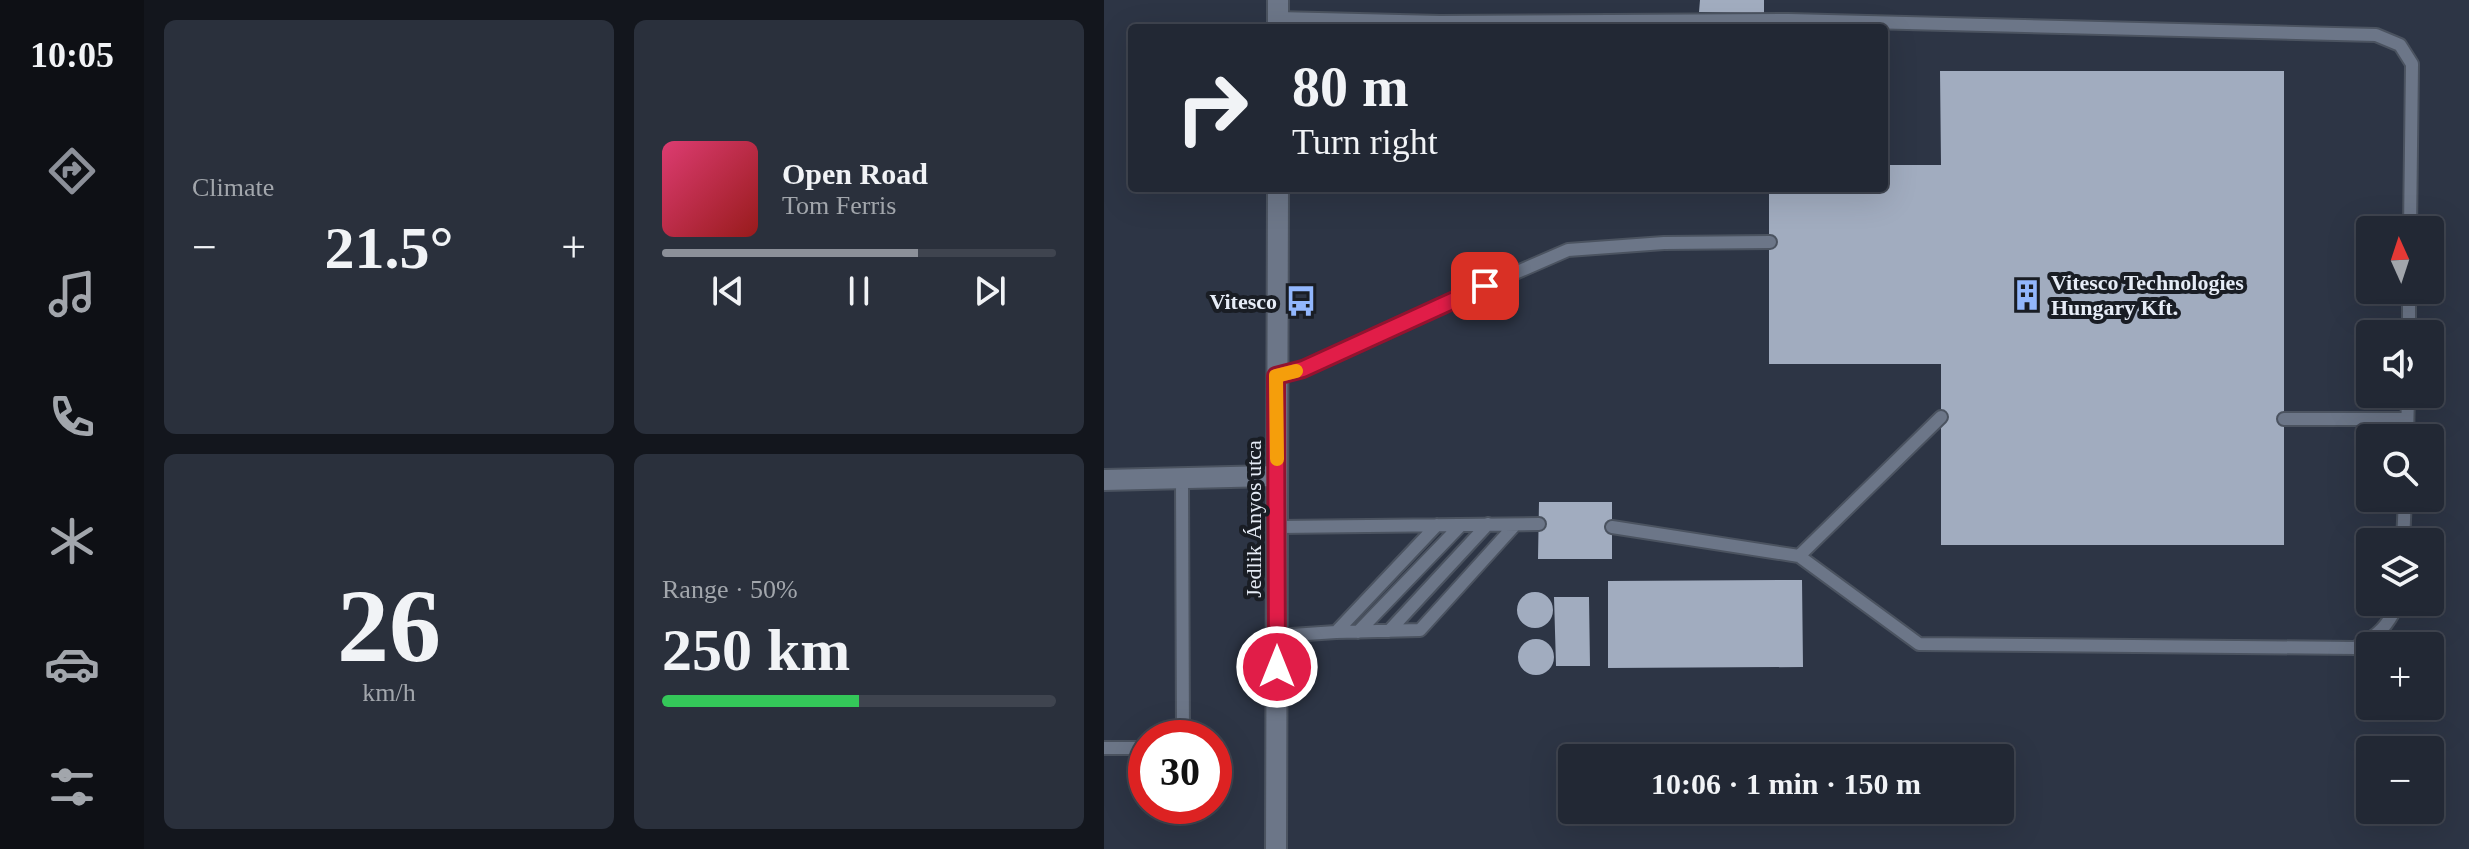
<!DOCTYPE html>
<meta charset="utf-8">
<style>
:root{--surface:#222834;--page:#2a303c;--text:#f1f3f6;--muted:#a2a6ac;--line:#3f444f;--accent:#8c9099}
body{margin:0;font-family:Georgia,serif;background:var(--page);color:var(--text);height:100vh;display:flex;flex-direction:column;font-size:30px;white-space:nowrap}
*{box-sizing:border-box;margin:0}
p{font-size:26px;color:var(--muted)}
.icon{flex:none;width:44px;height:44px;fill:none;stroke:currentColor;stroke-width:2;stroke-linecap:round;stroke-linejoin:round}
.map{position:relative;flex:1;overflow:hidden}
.drawer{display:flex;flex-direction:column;gap:20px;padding:20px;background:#13161d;width:960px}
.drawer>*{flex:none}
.banner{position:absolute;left:24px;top:24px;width:760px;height:168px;border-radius:8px;box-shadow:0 8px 32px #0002,0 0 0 2px var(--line);background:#222834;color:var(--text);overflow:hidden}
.needle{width:52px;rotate:357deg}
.fabs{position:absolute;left:1252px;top:216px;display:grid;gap:16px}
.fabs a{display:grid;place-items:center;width:88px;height:88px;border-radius:8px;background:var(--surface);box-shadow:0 8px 32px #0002,0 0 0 2px var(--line);font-size:40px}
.speed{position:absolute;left:24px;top:720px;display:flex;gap:16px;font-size:40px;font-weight:700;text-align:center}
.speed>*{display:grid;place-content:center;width:104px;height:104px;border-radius:50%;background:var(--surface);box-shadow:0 8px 32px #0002,0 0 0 2px var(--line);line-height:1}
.speed .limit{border:12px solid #d22;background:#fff;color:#111}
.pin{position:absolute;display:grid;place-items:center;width:68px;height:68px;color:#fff;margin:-34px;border-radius:16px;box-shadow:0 4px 12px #0006}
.me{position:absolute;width:88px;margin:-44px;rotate:0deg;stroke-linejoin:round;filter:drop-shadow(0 0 6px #0008)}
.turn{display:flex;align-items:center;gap:28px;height:168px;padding:0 32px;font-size:36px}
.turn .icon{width:104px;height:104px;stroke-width:2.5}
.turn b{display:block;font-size:56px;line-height:68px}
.big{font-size:60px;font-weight:600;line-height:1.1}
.drawer .widget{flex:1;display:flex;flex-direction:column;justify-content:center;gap:12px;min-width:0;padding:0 28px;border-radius:12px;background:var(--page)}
.drawer .dial{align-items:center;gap:0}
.dial b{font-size:104px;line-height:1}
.song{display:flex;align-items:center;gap:24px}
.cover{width:96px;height:96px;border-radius:12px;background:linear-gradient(135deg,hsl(340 70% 55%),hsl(0 70% 35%))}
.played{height:8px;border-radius:4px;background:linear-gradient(90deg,var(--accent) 65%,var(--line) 65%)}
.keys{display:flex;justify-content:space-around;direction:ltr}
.heat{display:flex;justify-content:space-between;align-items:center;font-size:44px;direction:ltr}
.charge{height:12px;border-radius:6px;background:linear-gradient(90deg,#34c759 50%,var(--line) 0)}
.drawer .tiles{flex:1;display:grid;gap:20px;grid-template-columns:repeat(2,1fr)}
.trip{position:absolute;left:454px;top:744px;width:456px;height:80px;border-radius:8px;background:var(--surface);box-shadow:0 8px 32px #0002,0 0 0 2px var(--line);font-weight:600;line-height:80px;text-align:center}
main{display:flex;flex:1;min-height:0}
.tabs{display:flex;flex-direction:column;width:144px;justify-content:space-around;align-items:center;background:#0e1015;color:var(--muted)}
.tabs .icon{width:56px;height:56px}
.tabs .on{color:var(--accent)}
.tabs b{font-size:36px;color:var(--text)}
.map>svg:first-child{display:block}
</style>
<main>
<nav class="tabs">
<b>10:05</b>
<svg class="icon on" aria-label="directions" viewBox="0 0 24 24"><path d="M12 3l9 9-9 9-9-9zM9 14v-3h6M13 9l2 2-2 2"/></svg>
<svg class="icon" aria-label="music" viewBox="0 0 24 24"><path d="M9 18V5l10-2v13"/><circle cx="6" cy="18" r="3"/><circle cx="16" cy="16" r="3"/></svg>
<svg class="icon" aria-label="phone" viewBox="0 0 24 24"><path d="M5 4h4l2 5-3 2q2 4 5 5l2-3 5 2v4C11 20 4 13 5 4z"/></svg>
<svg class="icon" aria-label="climate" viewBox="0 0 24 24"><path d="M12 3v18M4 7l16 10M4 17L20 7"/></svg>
<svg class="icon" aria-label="car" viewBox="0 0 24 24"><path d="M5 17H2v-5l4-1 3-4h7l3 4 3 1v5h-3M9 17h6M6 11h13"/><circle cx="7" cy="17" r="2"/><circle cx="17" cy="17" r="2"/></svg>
<svg class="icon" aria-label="filters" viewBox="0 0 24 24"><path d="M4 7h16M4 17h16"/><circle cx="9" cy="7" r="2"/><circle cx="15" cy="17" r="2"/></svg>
</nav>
<section class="drawer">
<div class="tiles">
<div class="widget"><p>Climate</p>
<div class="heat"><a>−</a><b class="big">21.5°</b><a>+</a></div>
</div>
<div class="widget">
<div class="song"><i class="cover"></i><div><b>Open Road</b><p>Tom Ferris</p></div></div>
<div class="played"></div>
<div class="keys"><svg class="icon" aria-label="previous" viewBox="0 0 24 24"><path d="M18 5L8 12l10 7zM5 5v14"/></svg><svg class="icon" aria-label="pause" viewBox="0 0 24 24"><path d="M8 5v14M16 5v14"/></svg><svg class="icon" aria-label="next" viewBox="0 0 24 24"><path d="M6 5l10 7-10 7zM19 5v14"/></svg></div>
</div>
<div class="widget dial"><b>26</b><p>km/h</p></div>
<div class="widget"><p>Range · 50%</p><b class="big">250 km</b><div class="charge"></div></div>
</div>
</section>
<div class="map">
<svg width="1365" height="849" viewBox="0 0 1365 849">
<rect width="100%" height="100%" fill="#2d3545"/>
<path fill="#a1acbf" d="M 596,0 L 660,0 L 660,13 L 595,12 Z
M 836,71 L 1180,71 L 1180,545 L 837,545 L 837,364 L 665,364 L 665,188 L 780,188 L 780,165 L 837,165 Z
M 435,502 L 508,502 L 508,559 L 434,559 Z
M 698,580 L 699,667 L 504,668 L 504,581 Z
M413 610a18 18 0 1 1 36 0a18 18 0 1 1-36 0Z
M 450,597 L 485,597 L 486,666 L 452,666 Z
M414 657a18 18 0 1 1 36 0a18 18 0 1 1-36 0Z"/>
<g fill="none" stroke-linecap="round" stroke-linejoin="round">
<defs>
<path id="lane" d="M 174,18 L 336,22 L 685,20 L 1272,35 L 1296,45 L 1308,64 L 1306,230
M 1305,334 L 1305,290
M 172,376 L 199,369 L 326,310 L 464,250 L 560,243 L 666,242
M 1180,419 L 1303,419
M 1303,438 L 1304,394
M 78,479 L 79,738
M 174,527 L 435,524
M 508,527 L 695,556 L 815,644 L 1251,648 C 1275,635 1283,627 1295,602
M 1299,542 L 1301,498
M 695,556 L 837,417
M 285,631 L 384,524
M 232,632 L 333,525
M 254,632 L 357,525
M 173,636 L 232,632 L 316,630 L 411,525
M 0,748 L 42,748"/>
<path id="street" d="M 174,28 L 174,0
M 0,480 L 173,476
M 172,849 L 174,188"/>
</defs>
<use href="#lane" stroke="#4b5360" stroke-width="16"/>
<use href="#street" stroke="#4b5360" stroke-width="24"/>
<use href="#lane" stroke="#6c7688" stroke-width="12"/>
<use href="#street" stroke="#6c7688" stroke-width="20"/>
</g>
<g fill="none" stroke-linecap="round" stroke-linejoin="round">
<defs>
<path id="route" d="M 173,667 L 172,376 L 199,369 L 381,286"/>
</defs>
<use href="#route" stroke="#92132f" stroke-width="20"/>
<use href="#route" stroke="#e11d48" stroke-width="14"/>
<path stroke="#f59e0b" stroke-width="14" d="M 173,459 L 172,376 L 192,371"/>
</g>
<defs>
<symbol id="building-bare" viewBox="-9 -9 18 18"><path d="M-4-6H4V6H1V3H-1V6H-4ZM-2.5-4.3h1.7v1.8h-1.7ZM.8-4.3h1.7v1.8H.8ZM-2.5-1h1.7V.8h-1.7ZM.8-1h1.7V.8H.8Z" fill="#92b7fd" stroke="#191d24" stroke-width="2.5" paint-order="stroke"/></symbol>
<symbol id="bus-bare" viewBox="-9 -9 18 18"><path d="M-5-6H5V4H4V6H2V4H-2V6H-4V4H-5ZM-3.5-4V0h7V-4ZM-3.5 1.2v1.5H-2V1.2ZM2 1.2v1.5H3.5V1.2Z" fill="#92b7fd" stroke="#191d24" stroke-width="2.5" paint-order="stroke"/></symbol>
</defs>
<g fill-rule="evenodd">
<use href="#building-bare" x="901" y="273" width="44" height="44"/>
<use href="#bus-bare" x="175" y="279" width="44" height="44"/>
</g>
<g text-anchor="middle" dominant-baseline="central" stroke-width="8" stroke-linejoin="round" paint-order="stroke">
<g font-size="22" font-weight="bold" fill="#e6ecf6" stroke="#191d24" text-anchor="start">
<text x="947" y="282">Vitesco Technologies<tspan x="947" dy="25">Hungary Kft.</tspan></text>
<text x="173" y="301" text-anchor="end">Vitesco</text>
</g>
<g font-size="22" fill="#e6ecf6" stroke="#191d24">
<text transform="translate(149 519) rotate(-90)">Jedlik Ányos utca</text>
</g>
</g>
</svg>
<div class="fabs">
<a><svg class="needle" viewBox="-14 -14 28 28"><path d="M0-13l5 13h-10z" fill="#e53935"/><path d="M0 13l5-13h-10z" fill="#a2a6ac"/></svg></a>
<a><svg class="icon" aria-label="sound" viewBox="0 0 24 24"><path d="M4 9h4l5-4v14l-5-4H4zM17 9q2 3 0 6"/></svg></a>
<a><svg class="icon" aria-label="search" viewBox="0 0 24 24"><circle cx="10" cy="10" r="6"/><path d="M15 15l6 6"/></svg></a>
<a><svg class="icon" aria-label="layers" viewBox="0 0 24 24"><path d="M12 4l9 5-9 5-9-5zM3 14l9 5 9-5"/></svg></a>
<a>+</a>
<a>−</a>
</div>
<div class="speed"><div class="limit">30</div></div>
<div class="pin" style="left:381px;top:286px;background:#d93025"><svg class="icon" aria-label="arrive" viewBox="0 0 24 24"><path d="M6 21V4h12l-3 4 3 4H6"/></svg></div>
<svg class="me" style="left:173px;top:667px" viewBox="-20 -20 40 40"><circle r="17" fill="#e11d48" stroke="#fff" stroke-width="3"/><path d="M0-11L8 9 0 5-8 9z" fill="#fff"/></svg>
<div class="trip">10:06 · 1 min · 150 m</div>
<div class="banner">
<div class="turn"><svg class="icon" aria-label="right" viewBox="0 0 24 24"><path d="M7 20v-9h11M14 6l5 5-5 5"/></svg><div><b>80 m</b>Turn right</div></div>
</div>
</div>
</main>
